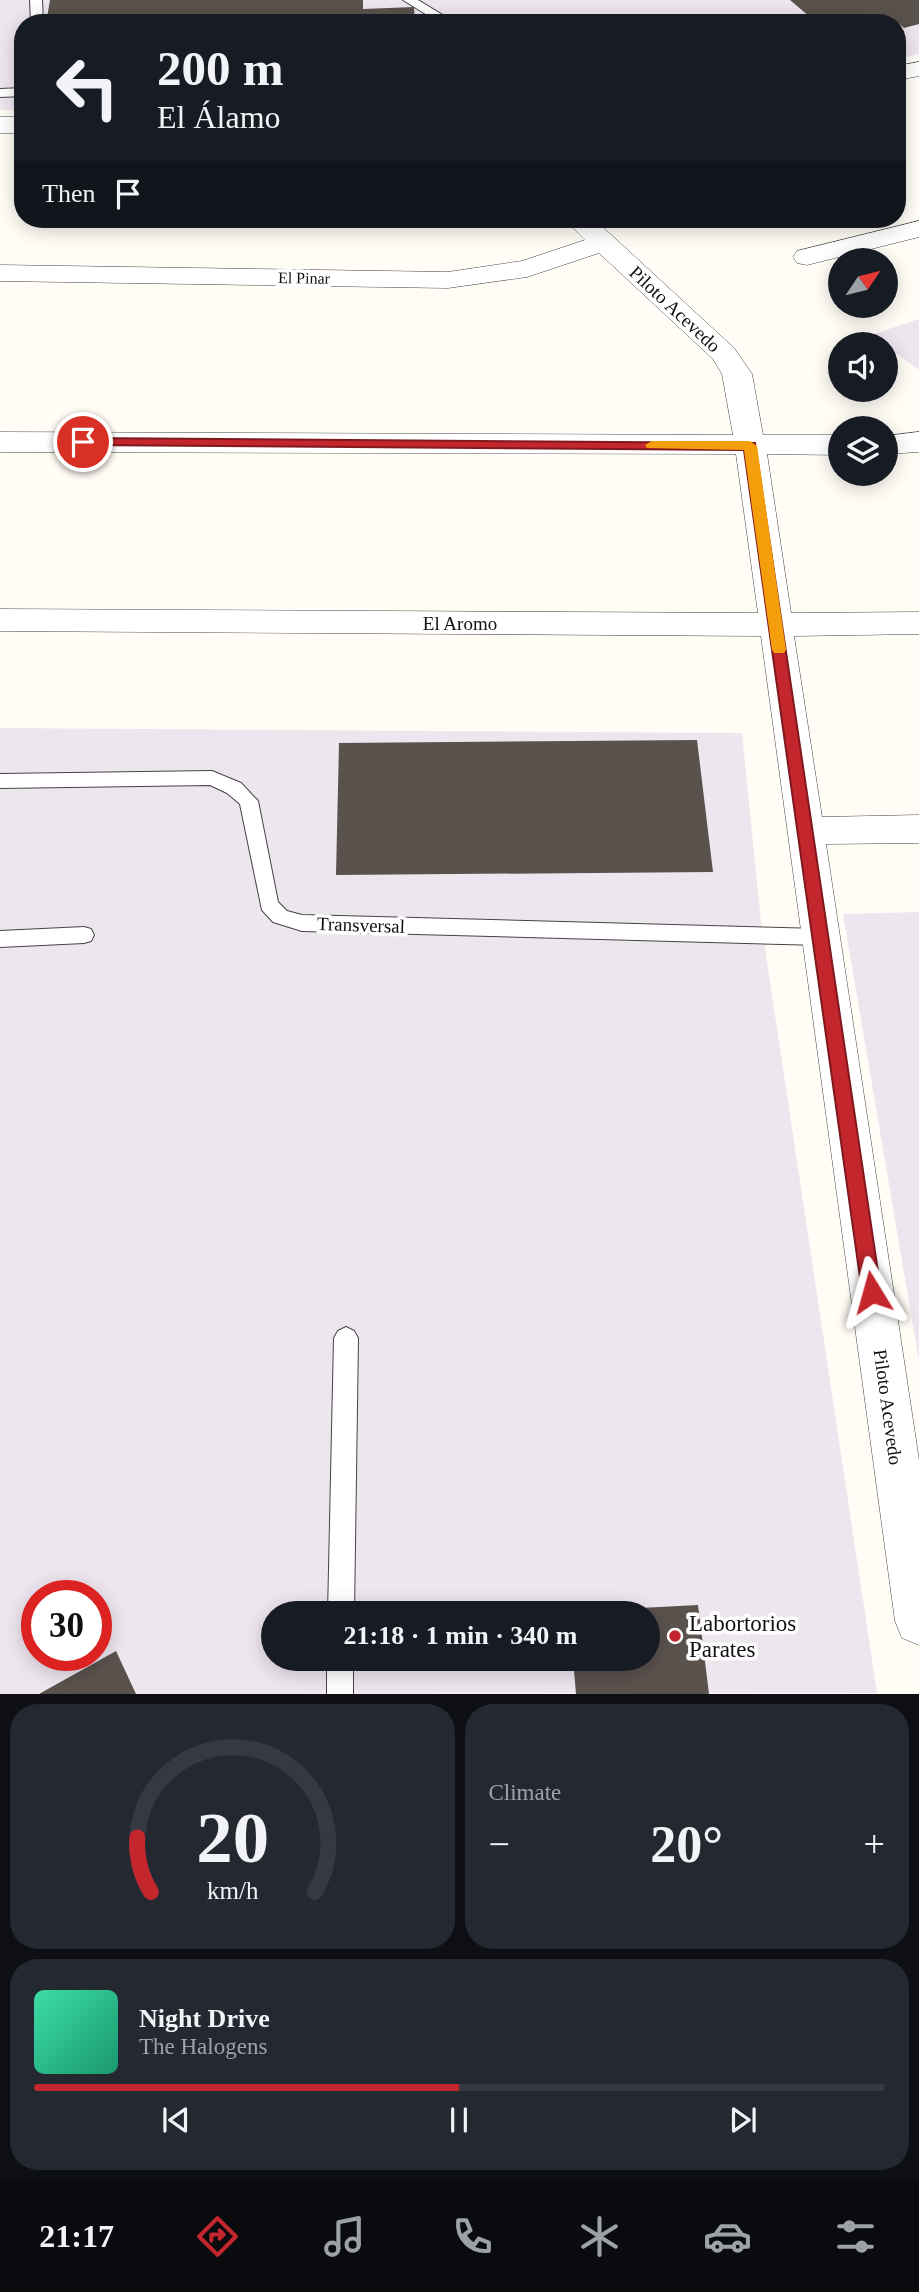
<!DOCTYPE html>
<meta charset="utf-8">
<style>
:root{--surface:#171b24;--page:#242831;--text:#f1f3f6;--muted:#9ea1a6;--line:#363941;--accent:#c4262e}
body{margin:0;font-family:"Times New Roman",serif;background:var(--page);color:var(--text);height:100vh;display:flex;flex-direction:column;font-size:26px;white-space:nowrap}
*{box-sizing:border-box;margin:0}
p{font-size:23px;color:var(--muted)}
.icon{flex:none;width:38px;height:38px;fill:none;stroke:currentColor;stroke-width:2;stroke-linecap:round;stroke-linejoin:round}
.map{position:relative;height:1694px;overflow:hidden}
.drawer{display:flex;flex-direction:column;gap:10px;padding:10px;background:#0d0f14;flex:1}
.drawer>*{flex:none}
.top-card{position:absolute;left:14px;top:14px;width:892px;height:214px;border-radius:28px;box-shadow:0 4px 18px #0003;background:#171b24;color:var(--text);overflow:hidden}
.needle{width:46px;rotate:55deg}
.fabs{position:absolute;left:828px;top:248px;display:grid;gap:14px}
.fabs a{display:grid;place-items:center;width:70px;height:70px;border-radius:50%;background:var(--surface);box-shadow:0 4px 18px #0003;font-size:35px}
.speed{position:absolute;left:21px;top:1580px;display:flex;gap:14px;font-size:35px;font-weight:700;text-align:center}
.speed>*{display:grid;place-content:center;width:91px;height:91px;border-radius:50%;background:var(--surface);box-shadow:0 4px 18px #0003;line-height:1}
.speed .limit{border:10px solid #d22;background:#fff;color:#111}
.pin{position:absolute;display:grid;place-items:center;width:60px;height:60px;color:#fff;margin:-30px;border:4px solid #fff;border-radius:50%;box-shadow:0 2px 7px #0007}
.me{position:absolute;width:77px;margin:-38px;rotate:352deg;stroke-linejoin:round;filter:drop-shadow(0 0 5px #0008)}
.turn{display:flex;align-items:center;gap:24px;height:147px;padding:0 28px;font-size:32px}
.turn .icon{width:91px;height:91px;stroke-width:2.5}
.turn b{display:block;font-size:49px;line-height:60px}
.then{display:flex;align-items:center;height:66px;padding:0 28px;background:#0003;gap:14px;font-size:26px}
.big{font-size:52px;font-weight:700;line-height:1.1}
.drawer .card{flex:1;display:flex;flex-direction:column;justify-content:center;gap:10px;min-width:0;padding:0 24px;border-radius:28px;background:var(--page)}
.drawer .dial{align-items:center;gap:0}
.dial svg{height:182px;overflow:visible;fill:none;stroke:var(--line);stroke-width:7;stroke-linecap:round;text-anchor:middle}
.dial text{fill:var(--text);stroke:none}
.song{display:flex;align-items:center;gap:21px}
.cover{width:84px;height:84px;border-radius:10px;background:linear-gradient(135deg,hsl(160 70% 55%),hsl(160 70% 35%))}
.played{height:7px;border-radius:4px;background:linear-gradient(90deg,var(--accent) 50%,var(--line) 50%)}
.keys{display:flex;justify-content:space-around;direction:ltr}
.heat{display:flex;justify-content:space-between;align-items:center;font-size:38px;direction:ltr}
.drawer .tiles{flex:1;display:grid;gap:10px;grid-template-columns:1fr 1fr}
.card:last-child{grid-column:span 2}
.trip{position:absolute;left:261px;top:1601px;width:399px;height:70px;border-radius:35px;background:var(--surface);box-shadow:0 4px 18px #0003;font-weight:700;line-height:70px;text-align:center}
.tab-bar{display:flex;height:112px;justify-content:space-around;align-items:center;background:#090b0e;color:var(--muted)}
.tab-bar .icon{width:49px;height:49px}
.tab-bar .current{color:var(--accent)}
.tab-bar b{font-size:32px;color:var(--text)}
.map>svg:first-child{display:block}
</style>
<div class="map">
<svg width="919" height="1694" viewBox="0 0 919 1694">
<rect width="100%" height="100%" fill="#fffdf5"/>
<path fill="#eee6ef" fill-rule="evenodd" d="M 0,0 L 919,0 L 919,54 L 898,59 L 898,23 L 23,23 L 23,110 L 0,110 Z
M 919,319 L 919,370 L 871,335 Z
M 0,728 L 742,733 L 761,922 L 877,1693 L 0,1694 ZM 37,1596 L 96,1596 L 96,1656 L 37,1656 ZM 273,1614 L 648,1614 L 648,1659 L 273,1659 Z
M 919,912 L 919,1361 L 843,914 Z"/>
<path fill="#5a524d" d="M 50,0 L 363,0 L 363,9 L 414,7 L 415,23 L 46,23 Z
M 790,0 L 919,0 L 919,24 L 904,28 L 898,23 L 791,23 L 810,17 Z
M 697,740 L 713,872 L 336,875 L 339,743 Z
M 698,1605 L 709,1694 L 576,1694 L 573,1659 L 648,1659 L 648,1614 L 582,1614 L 582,1611 Z
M 116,1651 L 136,1694 L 39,1694 Z"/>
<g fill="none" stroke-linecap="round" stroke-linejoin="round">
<defs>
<path id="service" d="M 30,0 L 42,0 L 43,23 L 31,23 Z
M 403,0 L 418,0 L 456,23 L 440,23 Z
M 23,88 L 23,96 L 0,97 L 0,89 Z
M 212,771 L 241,783 L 258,801 L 278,902 L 287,911 L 302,915 L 821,929 L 828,931 L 831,937 L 828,943 L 821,945 L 302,931 L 273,922 L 262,910 L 240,804 L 227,793 L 210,785 L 0,788 L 0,774 Z
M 84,927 L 91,929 L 94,935 L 91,941 L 84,943 L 0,947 L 0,931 Z
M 346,1327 L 354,1331 L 358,1338 L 354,1614 L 328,1614 L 334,1338 L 338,1331 Z
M 327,1659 L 353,1659 L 353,1694 L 327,1694 Z"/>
<path id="minor" d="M 919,62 L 919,76 L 898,80 L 898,66 Z
M 0,117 L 23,117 L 23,133 L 0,133 Z
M 564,219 L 594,219 L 734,348 L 752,374 L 763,435 L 840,435 L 840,455 L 767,454 L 791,613 L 919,612 L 919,634 L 794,636 L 822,817 L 919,815 L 919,843 L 826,844 L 919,1460 L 919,1645 L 902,1638 L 895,1621 L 761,636 L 0,631 L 0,609 L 758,613 L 736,454 L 0,452 L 0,432 L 733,435 L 722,374 L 713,359 L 599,253 L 527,277 L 448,288 L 0,281 L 0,265 L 448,272 L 522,261 L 585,240 Z
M 919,221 L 919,237 L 807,265 L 797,263 L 793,257 L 797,251 Z
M 919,432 L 919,452 L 886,454 L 886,436 Z"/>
</defs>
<use href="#service" stroke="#444" stroke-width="2"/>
<use href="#minor" stroke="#444" stroke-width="1"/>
<use href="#service" fill="#fff" fill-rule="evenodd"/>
<use href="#minor" fill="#fff" fill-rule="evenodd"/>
</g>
<path fill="#c4262e" stroke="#7f191e" stroke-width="2" d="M 83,438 L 755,443 L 881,1292 L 879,1298 L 872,1301 L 865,1298 L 862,1292 L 744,450 L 79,445 L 79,439 Z"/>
<path fill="#f59e0b" d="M 652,441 L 750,441 L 757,446 L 786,650 L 784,653 L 774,653 L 772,650 L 744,450 L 647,448 L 645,445 Z"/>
<circle fill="#c4262e" stroke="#fff" stroke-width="2.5" cx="675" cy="1636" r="7"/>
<g text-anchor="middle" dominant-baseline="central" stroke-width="7" stroke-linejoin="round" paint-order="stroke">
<g font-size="16" fill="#111" stroke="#fff">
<text transform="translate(304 278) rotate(1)">El Pinar</text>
</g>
<g font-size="19" fill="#111" stroke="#fff">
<text transform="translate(675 309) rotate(43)">Piloto Acevedo</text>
<text x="460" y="623">El Aromo</text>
<text transform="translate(361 925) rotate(2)">Transversal</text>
<text transform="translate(888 1407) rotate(82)">Piloto Acevedo</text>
</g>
<g font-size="23" fill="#111" stroke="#fff" text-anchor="start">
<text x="689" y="1623">Labortorios<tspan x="689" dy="26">Parates</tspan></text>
</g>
</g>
</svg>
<div class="fabs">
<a><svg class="needle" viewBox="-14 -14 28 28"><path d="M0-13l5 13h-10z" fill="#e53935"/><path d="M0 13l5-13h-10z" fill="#9ea1a6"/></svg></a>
<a><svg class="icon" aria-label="sound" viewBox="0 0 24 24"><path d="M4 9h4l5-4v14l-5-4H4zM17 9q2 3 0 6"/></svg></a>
<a><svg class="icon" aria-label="layers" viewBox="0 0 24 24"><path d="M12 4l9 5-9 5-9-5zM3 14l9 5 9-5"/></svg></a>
</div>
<div class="speed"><div class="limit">30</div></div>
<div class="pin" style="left:83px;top:442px;background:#d93025"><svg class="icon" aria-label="arrive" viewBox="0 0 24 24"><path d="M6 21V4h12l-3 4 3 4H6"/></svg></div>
<svg class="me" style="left:872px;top:1292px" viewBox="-20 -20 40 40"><path d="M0-17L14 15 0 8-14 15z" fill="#c4262e" stroke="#fff" stroke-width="4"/></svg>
<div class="trip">21:18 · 1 min · 340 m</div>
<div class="top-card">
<div class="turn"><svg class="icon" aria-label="left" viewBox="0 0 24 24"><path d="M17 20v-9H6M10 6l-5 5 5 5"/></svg><div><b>200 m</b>El Álamo</div></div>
<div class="then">Then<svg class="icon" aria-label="arrive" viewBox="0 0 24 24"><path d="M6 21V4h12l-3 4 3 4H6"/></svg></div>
</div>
</div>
<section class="drawer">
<div class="tiles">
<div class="card dial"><svg viewBox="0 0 100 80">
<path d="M14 69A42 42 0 1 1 86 69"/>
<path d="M14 69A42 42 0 0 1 8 45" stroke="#c4262e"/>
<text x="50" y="56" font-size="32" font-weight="700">20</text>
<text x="50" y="72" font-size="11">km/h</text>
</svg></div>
<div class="card"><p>Climate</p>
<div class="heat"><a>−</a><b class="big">20°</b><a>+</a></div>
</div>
<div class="card">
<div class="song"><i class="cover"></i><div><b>Night Drive</b><p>The Halogens</p></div></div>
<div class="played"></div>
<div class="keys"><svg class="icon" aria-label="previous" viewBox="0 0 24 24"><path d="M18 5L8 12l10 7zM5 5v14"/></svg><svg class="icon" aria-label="pause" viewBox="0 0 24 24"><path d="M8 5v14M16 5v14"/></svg><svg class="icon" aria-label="next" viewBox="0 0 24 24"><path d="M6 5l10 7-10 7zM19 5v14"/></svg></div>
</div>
</div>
</section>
<nav class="tab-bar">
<b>21:17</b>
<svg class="icon current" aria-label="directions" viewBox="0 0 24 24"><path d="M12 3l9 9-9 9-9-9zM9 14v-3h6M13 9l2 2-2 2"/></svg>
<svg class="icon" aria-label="music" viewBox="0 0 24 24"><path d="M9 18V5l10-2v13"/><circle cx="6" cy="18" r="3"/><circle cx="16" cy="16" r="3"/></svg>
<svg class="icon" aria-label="phone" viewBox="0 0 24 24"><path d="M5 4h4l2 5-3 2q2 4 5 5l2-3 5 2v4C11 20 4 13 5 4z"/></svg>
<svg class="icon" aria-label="climate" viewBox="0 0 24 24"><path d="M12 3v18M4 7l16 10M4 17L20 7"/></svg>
<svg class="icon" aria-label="car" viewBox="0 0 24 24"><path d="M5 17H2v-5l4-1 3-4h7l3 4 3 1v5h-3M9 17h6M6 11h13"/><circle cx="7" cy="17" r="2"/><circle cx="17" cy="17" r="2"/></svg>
<svg class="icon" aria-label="filters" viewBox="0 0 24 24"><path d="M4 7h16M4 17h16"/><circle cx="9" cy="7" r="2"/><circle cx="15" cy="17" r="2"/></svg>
</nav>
